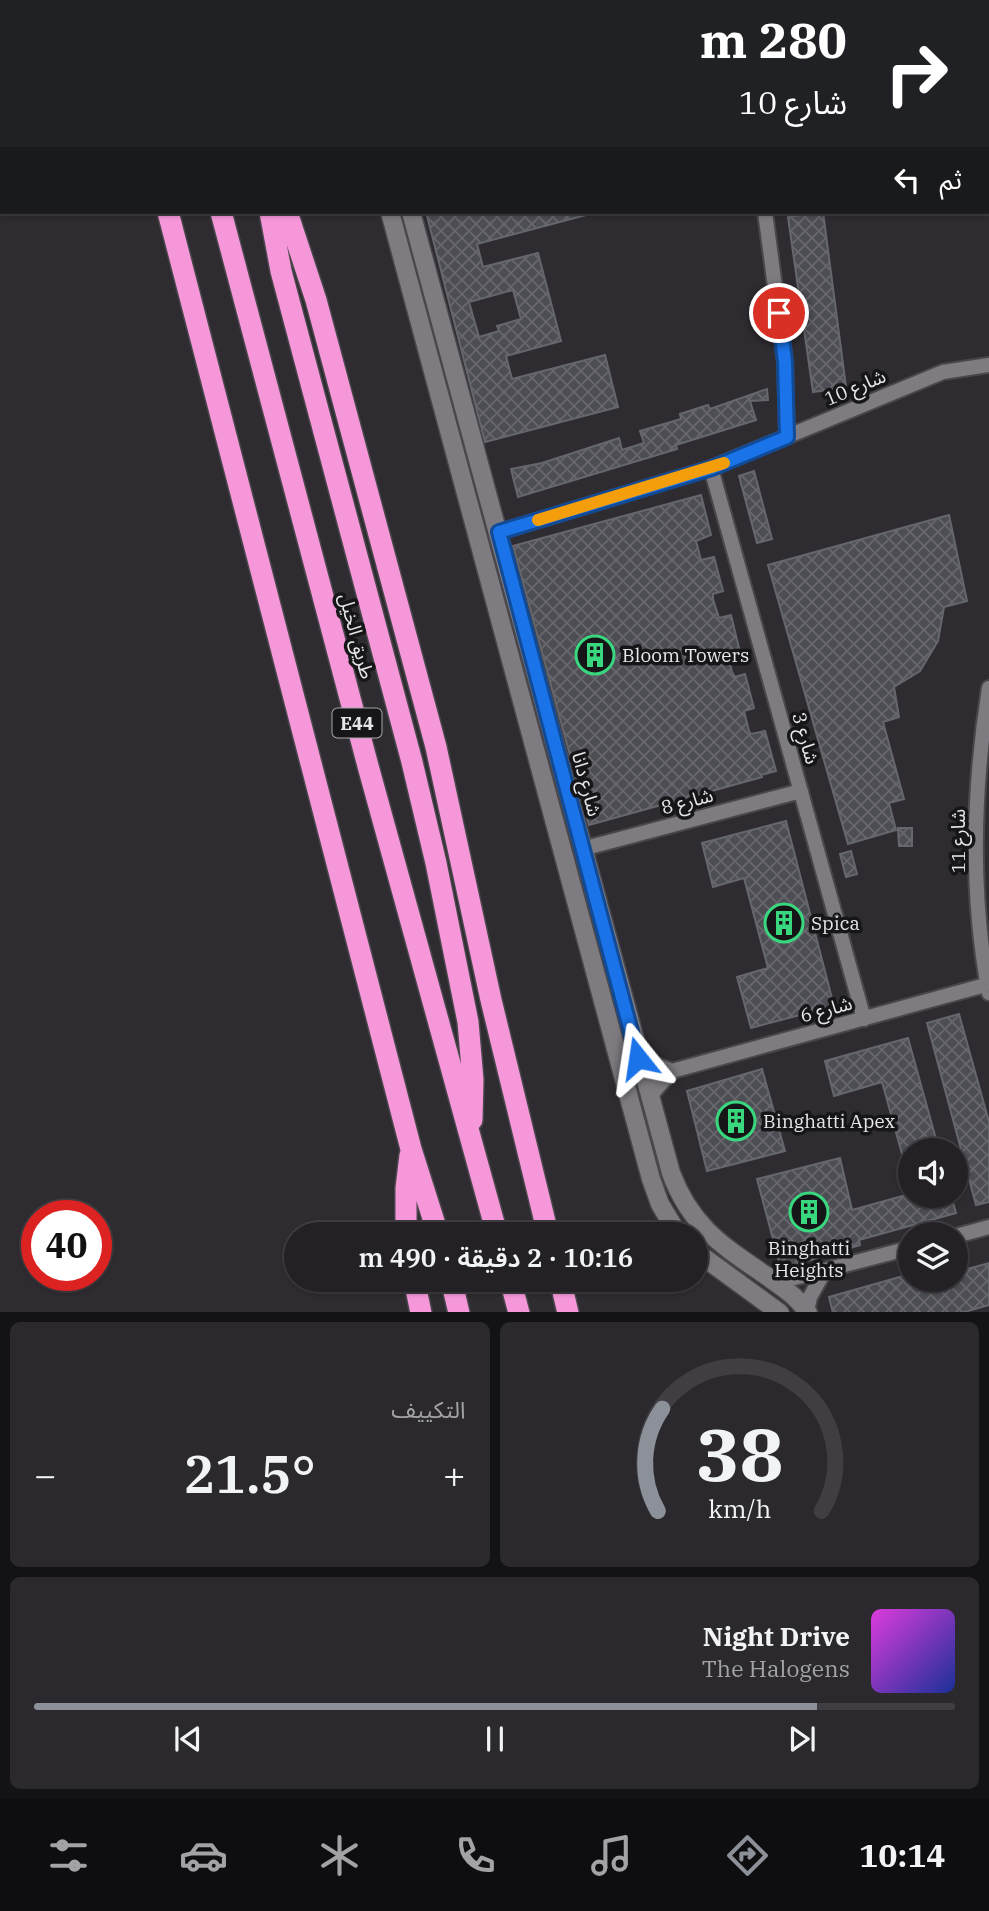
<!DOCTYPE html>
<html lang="ar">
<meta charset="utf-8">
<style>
:root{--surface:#232125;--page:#2b292d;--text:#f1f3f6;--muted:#a3a3a7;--line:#403e42;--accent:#8c9099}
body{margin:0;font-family:"IBM Plex Serif","Noto Sans Arabic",serif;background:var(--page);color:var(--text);direction:rtl;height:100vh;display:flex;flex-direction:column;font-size:26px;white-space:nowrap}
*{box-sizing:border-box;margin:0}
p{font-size:23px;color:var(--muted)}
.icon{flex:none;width:38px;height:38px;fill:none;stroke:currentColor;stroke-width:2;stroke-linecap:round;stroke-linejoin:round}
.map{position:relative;height:1312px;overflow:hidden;direction:ltr}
.side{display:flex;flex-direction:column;gap:10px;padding:10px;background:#131214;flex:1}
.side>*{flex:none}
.banner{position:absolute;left:0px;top:0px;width:990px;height:214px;box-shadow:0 2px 5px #0004,0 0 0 2px var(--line);direction:rtl;background:#202124;color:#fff;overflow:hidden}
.tools{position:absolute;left:898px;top:1138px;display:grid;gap:14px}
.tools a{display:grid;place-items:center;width:70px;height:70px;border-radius:50%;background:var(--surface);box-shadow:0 2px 5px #0004,0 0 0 2px var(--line);font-size:35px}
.speed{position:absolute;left:21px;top:1200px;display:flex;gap:14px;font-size:35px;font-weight:700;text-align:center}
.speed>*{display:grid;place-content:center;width:91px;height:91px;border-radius:50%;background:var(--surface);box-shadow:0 2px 5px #0004,0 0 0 2px var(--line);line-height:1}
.speed .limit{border:10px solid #d22;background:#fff;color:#111}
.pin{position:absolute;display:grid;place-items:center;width:60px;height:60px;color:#fff;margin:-30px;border:4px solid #fff;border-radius:50%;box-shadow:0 2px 7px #0007}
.me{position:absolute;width:77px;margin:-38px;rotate:345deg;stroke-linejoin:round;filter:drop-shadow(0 0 5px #0008)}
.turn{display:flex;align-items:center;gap:24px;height:147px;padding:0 28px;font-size:32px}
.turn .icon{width:91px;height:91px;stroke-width:2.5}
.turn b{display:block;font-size:49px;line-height:60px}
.then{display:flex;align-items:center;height:66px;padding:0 28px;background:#0003;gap:14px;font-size:26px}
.big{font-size:52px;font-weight:600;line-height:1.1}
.side .tile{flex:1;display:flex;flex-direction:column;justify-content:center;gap:10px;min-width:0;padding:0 24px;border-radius:10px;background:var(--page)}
.side .dial{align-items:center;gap:0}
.dial svg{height:182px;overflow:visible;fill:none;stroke:var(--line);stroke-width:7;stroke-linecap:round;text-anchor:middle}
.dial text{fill:var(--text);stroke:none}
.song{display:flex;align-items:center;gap:21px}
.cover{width:84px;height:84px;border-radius:10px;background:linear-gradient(135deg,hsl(300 70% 55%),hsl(230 70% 35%))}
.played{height:7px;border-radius:4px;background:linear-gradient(90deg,var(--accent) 85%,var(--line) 85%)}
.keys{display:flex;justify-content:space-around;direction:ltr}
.heat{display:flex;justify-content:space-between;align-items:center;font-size:38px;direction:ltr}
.side .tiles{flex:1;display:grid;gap:10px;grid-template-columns:1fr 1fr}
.tile:last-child{grid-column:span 2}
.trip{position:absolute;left:284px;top:1222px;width:424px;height:70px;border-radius:35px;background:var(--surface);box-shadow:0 2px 5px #0004,0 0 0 2px var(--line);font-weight:600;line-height:70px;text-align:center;direction:rtl}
.tabs{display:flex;height:112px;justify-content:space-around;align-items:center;background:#0e0d0f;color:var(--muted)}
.tabs .icon{width:49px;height:49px}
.tabs .current{color:var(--accent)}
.tabs b{font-size:32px;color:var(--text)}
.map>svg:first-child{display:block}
</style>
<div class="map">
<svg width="989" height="1313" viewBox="0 0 989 1313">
<defs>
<pattern id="building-cross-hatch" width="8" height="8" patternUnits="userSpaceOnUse" patternTransform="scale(1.75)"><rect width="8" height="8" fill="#4d4e54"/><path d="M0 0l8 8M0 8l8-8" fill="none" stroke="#67676d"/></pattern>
</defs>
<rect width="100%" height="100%" fill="#2f2c31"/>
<path fill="url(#building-cross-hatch)" stroke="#66676d" stroke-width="2" fill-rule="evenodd" d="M 426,212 L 585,212 L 586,215 L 477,244 L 483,267 L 538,253 L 561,341 L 506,356 L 512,379 L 605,355 L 618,407 L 485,442 ZM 513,290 L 521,319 L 497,326 L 499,331 L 479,337 L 469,302 Z
M 823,212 L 846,387 L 813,392 L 788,217 Z
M 767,389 L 768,400 L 750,401 L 756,420 L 676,445 L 677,449 L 518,497 L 511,469 L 542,463 L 619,438 L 622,450 L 644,443 L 640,431 L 681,419 L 680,414 L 708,405 L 710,409 Z
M 754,471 L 772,539 L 757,543 L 739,476 Z
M 701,495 L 711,535 L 696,541 L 701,560 L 714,557 L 723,591 L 713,594 L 713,599 L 719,618 L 731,615 L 739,648 L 727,652 L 732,672 L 735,677 L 745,674 L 754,708 L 744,711 L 749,731 L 751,734 L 765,731 L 776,771 L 761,775 L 762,777 L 589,825 L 513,546 Z
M 949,515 L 967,601 L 944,607 L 938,641 L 920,671 L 894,687 L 899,717 L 883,722 L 904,799 L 889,803 L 896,830 L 848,844 L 768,565 Z
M 786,821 L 834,1006 L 751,1028 L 737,977 L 768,968 L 744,878 L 713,887 L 702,843 Z
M 898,828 L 912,828 L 912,846 L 899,846 Z
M 851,851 L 857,874 L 846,877 L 840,854 Z
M 959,1014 L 989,1122 L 989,1202 L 976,1205 L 927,1023 Z
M 908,1038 L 939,1150 L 910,1150 L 910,1171 L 907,1172 L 882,1082 L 834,1096 L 825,1061 Z
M 762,1069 L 785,1151 L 707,1171 L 687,1091 Z
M 840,1158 L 852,1210 L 906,1195 L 951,1195 L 956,1213 L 859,1240 L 860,1245 L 781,1269 L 757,1179 Z
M 989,1263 L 989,1305 L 961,1313 L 833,1313 L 829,1297 L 910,1274 L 910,1279 L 956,1279 L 956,1272 Z"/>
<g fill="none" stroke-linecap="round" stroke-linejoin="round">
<defs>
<path id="street" d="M 681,0 L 682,2
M 965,0 L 966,2
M 728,2 L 732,0
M 989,42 L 989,43
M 765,212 L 785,362 L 787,437
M 711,468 L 864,1019
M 499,532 L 711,468 L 943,372 L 989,365
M 582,849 L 801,791
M 989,993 C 970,893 973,789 989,688
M 638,1058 L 672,1071 L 989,984
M 649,1097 L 672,1071
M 956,1236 L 989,1227
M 775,1283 L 910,1248
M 807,1311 L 810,1297 L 824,1272"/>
<path id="secondary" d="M 332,0 L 333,2
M 355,0 L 355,2
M 390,212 L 651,1179 L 660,1204 L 678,1234
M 411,212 L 671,1173 C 691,1227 723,1246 768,1277 C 784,1289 797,1296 808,1313
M 695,1251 L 780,1313"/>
<path id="highway" d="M 109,0 L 110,2
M 164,0 L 165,2
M 202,0 L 202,2
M 256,0 L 256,2
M 168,212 L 411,1149 L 438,1234
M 221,212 L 368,766 L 497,1234
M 270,212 L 281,271 L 412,762 L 436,863 L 468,1022 L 473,1080 L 472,1120
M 287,212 L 316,300 L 436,747 L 491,1000 L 548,1234
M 406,1234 L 406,1188 L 410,1155
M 414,1279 L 421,1313
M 451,1279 L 459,1313
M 510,1279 L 519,1313
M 560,1279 L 568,1313"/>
</defs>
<use href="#street" stroke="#49474b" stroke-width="18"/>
<use href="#secondary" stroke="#49474b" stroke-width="21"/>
<use href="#highway" stroke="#49474b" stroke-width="24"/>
<use href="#street" stroke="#7e7b81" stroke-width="14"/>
<use href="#secondary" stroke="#7e7b81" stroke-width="18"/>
<use href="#highway" stroke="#f597d9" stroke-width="21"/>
</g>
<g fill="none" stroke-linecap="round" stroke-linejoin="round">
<defs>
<path id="route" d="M 638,1058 L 499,532 L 712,468 L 787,437 L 785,362 L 779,313"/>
</defs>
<use href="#route" stroke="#114b97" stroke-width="18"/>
<use href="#route" stroke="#1a73e8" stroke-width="12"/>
<path stroke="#f59e0b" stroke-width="12" d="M 538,520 L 724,463"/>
</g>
<defs>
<symbol id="building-ring" viewBox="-11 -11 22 22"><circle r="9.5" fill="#161518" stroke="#39d87f" stroke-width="1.5"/><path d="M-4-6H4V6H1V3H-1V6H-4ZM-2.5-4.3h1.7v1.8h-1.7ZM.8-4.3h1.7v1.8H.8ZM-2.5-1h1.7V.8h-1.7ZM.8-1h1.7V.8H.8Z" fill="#39d87f"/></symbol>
</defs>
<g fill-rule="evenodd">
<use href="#building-ring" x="573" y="633" width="44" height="44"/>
<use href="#building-ring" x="762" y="901" width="44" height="44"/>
<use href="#building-ring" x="714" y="1099" width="44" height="44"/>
<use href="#building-ring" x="787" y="1190" width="44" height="44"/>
</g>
<g text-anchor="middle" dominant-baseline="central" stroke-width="7" stroke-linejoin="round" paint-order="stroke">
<rect fill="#161518" stroke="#a8a7aa" stroke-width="2" x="332.5" y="708.5" width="49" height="29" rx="5"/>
<g font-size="18" font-weight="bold" fill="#e6e5e8">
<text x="357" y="723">E44</text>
</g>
<g font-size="19" fill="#e6e5e8" stroke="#161518">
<text transform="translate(855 387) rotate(-23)">شارع 10</text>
<text transform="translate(357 636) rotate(75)">طريق الخيل</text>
<text transform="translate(806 738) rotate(74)">شارع 3</text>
<text transform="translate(587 784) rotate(75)">شارع دانا</text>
<text transform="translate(687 801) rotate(-15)">شارع 8</text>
<text transform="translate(958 841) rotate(-90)">شارع 11</text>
<text transform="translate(826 1009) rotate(-15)">شارع 6</text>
</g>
<g font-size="19" fill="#e6e5e8" stroke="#161518" text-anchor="start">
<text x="622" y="655">Bloom Towers</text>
<text x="811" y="923">Spica</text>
<text x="763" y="1121">Binghatti Apex</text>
<text x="809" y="1248" text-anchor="middle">Binghatti<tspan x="809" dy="22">Heights</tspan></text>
</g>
</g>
</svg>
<div class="tools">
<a><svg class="icon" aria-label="sound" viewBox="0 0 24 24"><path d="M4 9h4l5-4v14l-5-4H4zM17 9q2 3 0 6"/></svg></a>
<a><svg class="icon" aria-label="layers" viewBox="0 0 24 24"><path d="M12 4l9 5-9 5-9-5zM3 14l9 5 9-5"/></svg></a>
</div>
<div class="speed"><div class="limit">40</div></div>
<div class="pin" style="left:779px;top:313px;background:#d93025"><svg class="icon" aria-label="arrive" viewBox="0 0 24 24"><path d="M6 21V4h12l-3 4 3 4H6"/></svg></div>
<svg class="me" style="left:638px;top:1058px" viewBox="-20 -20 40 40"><path d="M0-17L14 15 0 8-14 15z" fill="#1a73e8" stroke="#fff" stroke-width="4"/></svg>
<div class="trip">10:16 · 2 دقيقة · 490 m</div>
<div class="banner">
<div class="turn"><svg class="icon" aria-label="right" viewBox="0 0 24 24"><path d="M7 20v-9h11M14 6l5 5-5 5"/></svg><div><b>280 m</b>شارع 10</div></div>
<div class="then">ثم<svg class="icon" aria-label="left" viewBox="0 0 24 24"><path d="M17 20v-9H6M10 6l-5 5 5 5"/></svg></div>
</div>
</div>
<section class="side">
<div class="tiles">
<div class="tile dial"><svg viewBox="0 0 100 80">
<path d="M14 69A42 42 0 1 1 86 69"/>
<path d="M14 69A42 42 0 0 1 16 24" stroke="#8c9099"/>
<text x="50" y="56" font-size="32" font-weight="700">38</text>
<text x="50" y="72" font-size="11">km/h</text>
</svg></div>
<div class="tile"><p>التكييف</p>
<div class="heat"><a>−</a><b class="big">21.5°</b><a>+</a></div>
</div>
<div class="tile">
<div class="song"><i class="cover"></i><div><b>Night Drive</b><p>The Halogens</p></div></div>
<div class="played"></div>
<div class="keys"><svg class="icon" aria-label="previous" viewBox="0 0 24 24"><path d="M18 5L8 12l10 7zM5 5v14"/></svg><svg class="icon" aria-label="pause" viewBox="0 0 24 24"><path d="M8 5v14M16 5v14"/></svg><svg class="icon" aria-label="next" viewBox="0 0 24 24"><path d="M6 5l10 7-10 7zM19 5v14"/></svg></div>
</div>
</div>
</section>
<nav class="tabs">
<b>10:14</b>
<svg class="icon current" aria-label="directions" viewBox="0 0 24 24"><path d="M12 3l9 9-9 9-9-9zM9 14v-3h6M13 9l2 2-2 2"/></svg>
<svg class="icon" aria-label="music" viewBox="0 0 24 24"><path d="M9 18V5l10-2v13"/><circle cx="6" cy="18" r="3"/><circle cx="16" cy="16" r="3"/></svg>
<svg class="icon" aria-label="phone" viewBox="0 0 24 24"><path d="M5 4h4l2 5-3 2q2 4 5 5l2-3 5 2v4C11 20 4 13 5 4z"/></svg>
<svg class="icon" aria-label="climate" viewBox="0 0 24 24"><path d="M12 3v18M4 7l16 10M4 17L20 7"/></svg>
<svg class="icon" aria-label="car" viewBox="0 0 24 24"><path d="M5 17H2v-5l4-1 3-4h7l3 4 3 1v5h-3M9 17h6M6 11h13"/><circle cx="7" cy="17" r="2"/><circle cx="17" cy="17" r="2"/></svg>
<svg class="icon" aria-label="filters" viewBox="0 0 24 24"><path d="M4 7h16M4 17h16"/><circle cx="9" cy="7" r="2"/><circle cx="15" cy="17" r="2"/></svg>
</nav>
